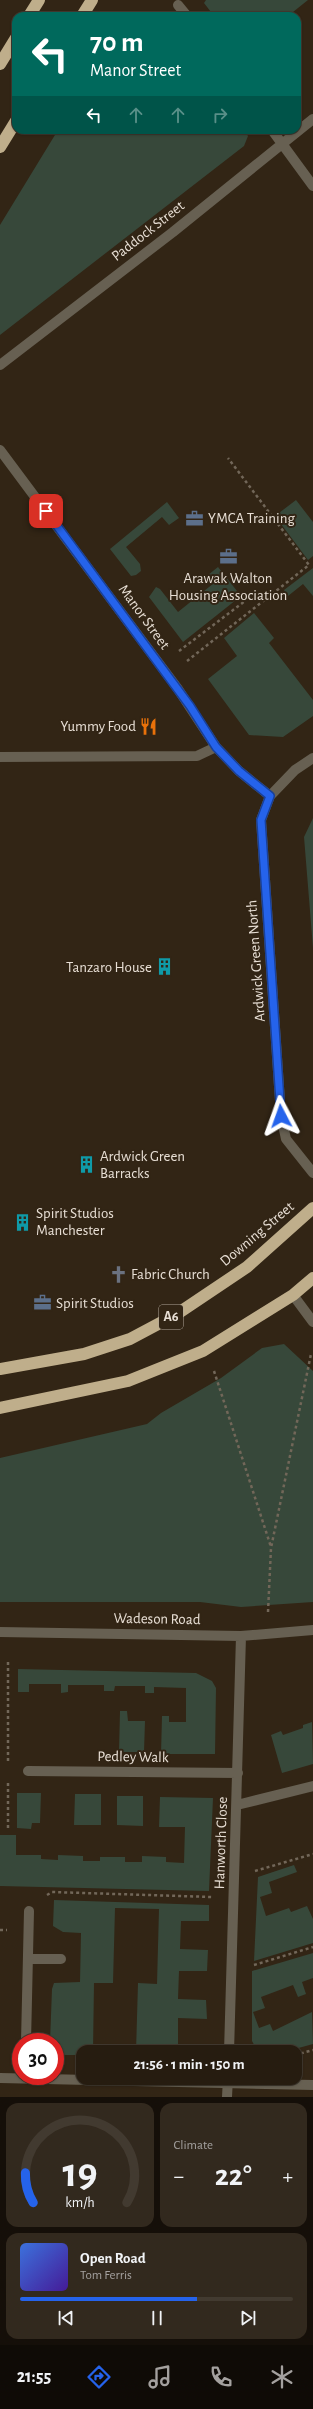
<!DOCTYPE html>
<meta charset="utf-8">
<style>
:root{--surface:#261c10;--page:#32291e;--text:#f1f3f6;--muted:#a4a19f;--line:#423a30;--accent:#2563eb}
body{margin:0;font-family:"Alegreya Sans",sans-serif;background:var(--page);color:var(--text);height:100vh;display:flex;flex-direction:column;font-size:15px;white-space:nowrap}
*{box-sizing:border-box;margin:0}
p{font-size:13px;color:var(--muted)}
.icon{flex:none;width:22px;height:22px;fill:none;stroke:currentColor;stroke-width:2;stroke-linecap:round;stroke-linejoin:round}
.map{position:relative;height:2097px;overflow:hidden}
.panel{display:flex;flex-direction:column;gap:6px;padding:6px;background:#150f09;flex:1}
.panel>*{flex:none}
.top-card{position:absolute;left:12px;top:12px;width:289px;height:122px;border-radius:12px;box-shadow:0 1px 3px #0004,0 0 0 1px var(--line);background:#00695c;color:#fff;overflow:hidden}
.speed{position:absolute;left:12px;top:2033px;display:flex;gap:8px;font-size:20px;font-weight:700;text-align:center}
.speed>*{display:grid;place-content:center;width:52px;height:52px;border-radius:50%;background:var(--surface);box-shadow:0 1px 3px #0004,0 0 0 1px var(--line);line-height:1}
.speed .limit{border:6px solid #d22;background:#fff;color:#111}
.pin{position:absolute;display:grid;place-items:center;width:34px;height:34px;color:#fff;margin:-17px;border-radius:8px;box-shadow:0 2px 6px #0006}
.me{position:absolute;width:44px;margin:-22px;rotate:356deg;stroke-linejoin:round;filter:drop-shadow(0 0 3px #0008)}
.turn{display:flex;align-items:center;gap:14px;height:84px;padding:0 12px;font-size:18px}
.turn .icon{width:52px;height:52px;stroke-width:2.5}
.turn b{display:block;font-size:28px;line-height:34px}
.lanes{display:flex;align-items:center;height:38px;padding:0 12px;background:#0003;justify-content:center;gap:20px;direction:ltr}
.lanes .off{opacity:.35}
.big{font-size:30px;font-weight:600;line-height:1.1}
.panel .tile{flex:1;display:flex;flex-direction:column;justify-content:center;gap:6px;min-width:0;padding:0 14px;border-radius:12px;background:var(--page)}
.panel .dial{align-items:center;gap:0}
.dial svg{height:104px;overflow:visible;fill:none;stroke:var(--line);stroke-width:7;stroke-linecap:round;text-anchor:middle}
.dial text{fill:var(--text);stroke:none}
.song{display:flex;align-items:center;gap:12px}
.cover{width:48px;height:48px;border-radius:6px;background:linear-gradient(135deg,hsl(220 70% 55%),hsl(260 70% 35%))}
.played{height:4px;border-radius:2px;background:linear-gradient(90deg,var(--accent) 65%,var(--line) 65%)}
.keys{display:flex;justify-content:space-around;direction:ltr}
.heat{display:flex;justify-content:space-between;align-items:center;font-size:22px;direction:ltr}
.panel .tiles{flex:1;display:grid;gap:6px;grid-template-columns:1fr 1fr}
.tile:last-child{grid-column:span 2}
.trip{position:absolute;left:76px;top:2045px;width:226px;height:40px;border-radius:12px;background:var(--surface);box-shadow:0 1px 3px #0004,0 0 0 1px var(--line);font-weight:600;line-height:40px;text-align:center}
.tab-bar{display:flex;height:64px;justify-content:space-around;align-items:center;background:#0f0b06;color:var(--muted)}
.tab-bar .icon{width:28px;height:28px}
.tab-bar .active{color:var(--accent)}
.tab-bar b{font-size:18px;color:var(--text)}
.map>svg:first-child{display:block}
</style>
<div class="map">
<svg width="313" height="2097" viewBox="0 0 313 2097">
<rect width="100%" height="100%" fill="#322515"/>
<path fill="#37483a" d="M 206,0 L 308,0 L 288,16 L 214,16 L 204,3 Z
M 58,130 L 244,130 L 248,136 L 244,146 L 0,335 L 0,225 Z
M 296,500 L 313,522 L 313,556 L 308,560 L 275,516 Z
M 167,502 L 179,518 L 169,525 L 162,517 L 126,547 L 140,564 L 141,571 L 136,575 L 131,576 L 110,549 Z
M 218,567 L 241,596 L 183,642 L 149,597 L 156,587 L 160,589 L 178,612 L 214,583 L 208,575 Z
M 313,568 L 313,596 L 303,584 L 288,596 L 284,590 Z
M 254,613 L 274,638 L 269,643 L 313,700 L 313,716 L 283,737 L 249,735 L 208,679 L 237,656 L 224,638 Z
M 313,818 L 313,948 L 304,837 Z
M 284,1344 L 313,1371 L 313,1602 L 241,1607 L 200,1602 L 0,1602 L 0,1458 L 147,1424 L 161,1413 L 221,1378 L 262,1348 Z
M 18,1669 L 196,1673 L 212,1681 L 216,1688 L 215,1754 L 161,1754 L 162,1716 L 169,1716 L 169,1722 L 186,1722 L 186,1688 L 154,1687 L 154,1693 L 145,1693 L 145,1686 L 115,1686 L 114,1691 L 104,1691 L 104,1685 L 68,1685 L 68,1692 L 61,1693 L 61,1684 L 29,1684 L 29,1692 L 18,1692 Z
M 120,1711 L 127,1711 L 128,1721 L 145,1721 L 144,1752 L 119,1752 Z
M 312,1722 L 313,1764 L 282,1773 L 271,1735 L 281,1731 L 283,1735 L 303,1728 L 303,1725 Z
M 17,1793 L 41,1793 L 40,1823 L 32,1823 L 31,1829 L 17,1828 Z
M 75,1794 L 101,1794 L 101,1825 L 74,1825 Z
M 117,1796 L 143,1796 L 143,1826 L 117,1825 Z
M 160,1797 L 213,1798 L 209,1891 L 0,1886 L 0,1835 L 16,1835 L 16,1855 L 41,1855 L 41,1859 L 58,1860 L 58,1855 L 83,1856 L 83,1861 L 100,1861 L 100,1857 L 125,1857 L 125,1862 L 142,1862 L 142,1856 L 166,1857 L 166,1862 L 184,1863 L 185,1827 L 159,1827 Z
M 294,1865 L 297,1872 L 269,1882 L 272,1893 L 260,1897 L 266,1916 L 289,1908 L 291,1912 L 307,1906 L 313,1919 L 313,1943 L 254,1961 L 258,1877 Z
M 54,1900 L 209,1905 L 209,1921 L 181,1921 L 180,1949 L 208,1950 L 207,1971 L 179,1971 L 178,1999 L 206,2000 L 207,2019 L 178,2018 L 178,2047 L 205,2048 L 205,2052 L 136,2052 L 138,1983 L 157,1984 L 159,1909 L 115,1908 L 113,1983 L 94,1983 L 93,2052 L 83,2052 L 83,2055 L 55,2055 L 55,2042 L 50,2042 L 52,1989 L 54,1983 L 80,1982 L 81,1933 L 63,1932 L 53,1926 Z
M 313,1953 L 313,1978 L 302,1982 L 306,1994 L 298,1997 L 293,1985 L 261,1997 L 265,2008 L 253,2012 L 259,2028 L 270,2024 L 273,2031 L 312,2012 L 313,2044 L 284,2052 L 258,2052 L 252,2041 L 252,1971 Z"/>
<g fill="none" stroke-linecap="round" stroke-linejoin="round">
<path stroke="#726759" stroke-width="2.5" stroke-dasharray="3 3" stroke-linecap="butt" d="M 179,651 L 245,601
M 187,661 L 309,565 L 228,458
M 214,1371 L 271,1547
M 268,1612 L 271,1548 L 311,1354
M 8,1761 L 8,1660
M 8,1828 L 8,1780
M 255,1871 L 313,1854
M 47,1895 L 52,1892 L 212,1897
M 0,1930 L 7,1930
M 254,1965 L 313,1947
M 295,2055 L 313,2050"/>
<path stroke="#676052" stroke-width="10" d="M 178,5 L 187,16
M 272,130 L 313,186
M 0,365 L 173,232 L 313,119
M 0,450 L 178,689 L 216,747 L 239,771 L 270,796
M 0,757 L 197,756 L 216,747
M 313,758 L 295,770 L 270,796 L 261,820 L 281,1116 L 286,1139 L 313,1173
M 293,1295 L 313,1322
M 0,1632 L 241,1636 L 313,1630
M 28,1771 L 238,1773
M 237,1805 L 313,1786
M 28,1959 L 61,1959
M 26,2042 L 29,1911
M 229,2052 L 241,1636
M 0,2078 L 313,2085
M 227,2097 L 228,2078"/>
<path stroke="#bfae8b" stroke-width="12" d="M 29,16 L 39,0
M 82,16 L 92,0
M 0,64 L 16,38
M 0,147 L 16,121
M 0,1369 L 84,1354 L 130,1339 L 177,1314 L 247,1267 L 313,1208
M 0,1408 L 128,1381 L 203,1351 L 293,1295 L 313,1278"/>
</g>
<g fill="none" stroke-linecap="round" stroke-linejoin="round">
<defs>
<path id="route" d="M 46,511 L 190,706 L 216,747 L 239,771 L 270,796 L 261,820 L 281,1116"/>
</defs>
<use href="#route" stroke="#184099" stroke-width="10"/>
<use href="#route" stroke="#2563eb" stroke-width="7"/>
</g>
<defs>
<symbol id="office-bare" viewBox="-9 -9 18 18"><path d="M-6-3h4V-5.5h4V-3h4V5H-6ZM-1-4.5V-3h2v-1.5ZM-6 0V1H6V0Z" fill="#5c6f8a" stroke="#322515" stroke-width="2.5" paint-order="stroke"/></symbol>
<symbol id="restaurant-bare" viewBox="-9 -9 18 18"><path d="M-5-6h1v4h1v-4h1v4h1v-4h1v5L-1.5 .5V6h-2V.5L-5-1ZM5-6V6H3V1.5H1.5Q1.5-4 5-6Z" fill="#e8710a" stroke="#322515" stroke-width="2.5" paint-order="stroke"/></symbol>
<symbol id="building-bare" viewBox="-9 -9 18 18"><path d="M-4-6H4V6H1V3H-1V6H-4ZM-2.5-4.3h1.7v1.8h-1.7ZM.8-4.3h1.7v1.8H.8ZM-2.5-1h1.7V.8h-1.7ZM.8-1h1.7V.8H.8Z" fill="#0f9aa8" stroke="#322515" stroke-width="2.5" paint-order="stroke"/></symbol>
<symbol id="church-bare" viewBox="-9 -9 18 18"><path d="M-1.2-6h2.4v3.5h3.3v2.4h-3.3V6h-2.4V-.1h-3.3v-2.4h3.3Z" fill="#6b7280" stroke="#322515" stroke-width="2.5" paint-order="stroke"/></symbol>
</defs>
<g fill-rule="evenodd">
<use href="#office-bare" x="182" y="506" width="25" height="25"/>
<use href="#office-bare" x="216" y="544" width="25" height="25"/>
<use href="#restaurant-bare" x="136" y="714" width="25" height="25"/>
<use href="#building-bare" x="152" y="954" width="25" height="25"/>
<use href="#building-bare" x="74" y="1152" width="25" height="25"/>
<use href="#building-bare" x="10" y="1210" width="25" height="25"/>
<use href="#church-bare" x="106" y="1262" width="25" height="25"/>
<use href="#office-bare" x="30" y="1290" width="25" height="25"/>
</g>
<g text-anchor="middle" dominant-baseline="central" stroke-width="4" stroke-linejoin="round" paint-order="stroke">
<rect fill="#322515" stroke="#b1a79b" stroke-width="1" x="159" y="1305" width="24" height="24" rx="3"/>
<g font-size="14" font-weight="bold" fill="#e8dfd5">
<text x="171" y="1317">A6</text>
</g>
<g font-size="15" fill="#e8dfd5" stroke="#322515">
<text transform="translate(148 231) rotate(-38)">Paddock Street</text>
<text transform="translate(144 617) rotate(54)">Manor Street</text>
<text transform="translate(256 961) rotate(-94)">Ardwick Green North</text>
<text transform="translate(257 1234) rotate(-40)">Downing Street</text>
<text transform="translate(157 1619) rotate(1)">Wadeson Road</text>
<text transform="translate(133 1757) rotate(1)">Pedley Walk</text>
<text transform="translate(221 1843) rotate(-88)">Hanworth Close</text>
</g>
<g font-size="15" fill="#e8dfd5" stroke="#322515" text-anchor="start">
<text x="208" y="518">YMCA Training</text>
<text x="228" y="578" text-anchor="middle">Arawak Walton<tspan x="228" dy="17">Housing Association</tspan></text>
<text x="136" y="726" text-anchor="end">Yummy Food</text>
<text x="152" y="967" text-anchor="end">Tanzaro House</text>
<text x="100" y="1156">Ardwick Green<tspan x="100" dy="17">Barracks</tspan></text>
<text x="36" y="1213">Spirit Studios<tspan x="36" dy="17">Manchester</tspan></text>
<text x="131" y="1274">Fabric Church</text>
<text x="56" y="1303">Spirit Studios</text>
</g>
</g>
</svg>
<div class="speed"><div class="limit">30</div></div>
<div class="pin" style="left:46px;top:511px;background:#d93025"><svg class="icon" aria-label="arrive" viewBox="0 0 24 24"><path d="M6 21V4h12l-3 4 3 4H6"/></svg></div>
<svg class="me" style="left:281px;top:1116px" viewBox="-20 -20 40 40"><path d="M0-17L14 15 0 8-14 15z" fill="#2563eb" stroke="#fff" stroke-width="4"/></svg>
<div class="trip">21:56 · 1 min · 150 m</div>
<div class="top-card">
<div class="turn"><svg class="icon" aria-label="left" viewBox="0 0 24 24"><path d="M17 20v-9H6M10 6l-5 5 5 5"/></svg><div><b>70 m</b>Manor Street</div></div>
<div class="lanes"><svg class="icon" aria-label="left" viewBox="0 0 24 24"><path d="M17 20v-9H6M10 6l-5 5 5 5"/></svg><svg class="icon off" aria-label="ahead" viewBox="0 0 24 24"><path d="M12 20V5M6 11l6-6 6 6"/></svg><svg class="icon off" aria-label="ahead" viewBox="0 0 24 24"><path d="M12 20V5M6 11l6-6 6 6"/></svg><svg class="icon off" aria-label="right" viewBox="0 0 24 24"><path d="M7 20v-9h11M14 6l5 5-5 5"/></svg></div>
</div>
</div>
<section class="panel">
<div class="tiles">
<div class="tile dial"><svg viewBox="0 0 100 80">
<path d="M14 69A42 42 0 1 1 86 69"/>
<path d="M14 69A42 42 0 0 1 8 46" stroke="#2563eb"/>
<text x="50" y="56" font-size="32" font-weight="700">19</text>
<text x="50" y="72" font-size="11">km/h</text>
</svg></div>
<div class="tile"><p>Climate</p>
<div class="heat"><a>−</a><b class="big">22°</b><a>+</a></div>
</div>
<div class="tile">
<div class="song"><i class="cover"></i><div><b>Open Road</b><p>Tom Ferris</p></div></div>
<div class="played"></div>
<div class="keys"><svg class="icon" aria-label="previous" viewBox="0 0 24 24"><path d="M18 5L8 12l10 7zM5 5v14"/></svg><svg class="icon" aria-label="pause" viewBox="0 0 24 24"><path d="M8 5v14M16 5v14"/></svg><svg class="icon" aria-label="next" viewBox="0 0 24 24"><path d="M6 5l10 7-10 7zM19 5v14"/></svg></div>
</div>
</div>
</section>
<nav class="tab-bar">
<b>21:55</b>
<svg class="icon active" aria-label="directions" viewBox="0 0 24 24"><path d="M12 3l9 9-9 9-9-9zM9 14v-3h6M13 9l2 2-2 2"/></svg>
<svg class="icon" aria-label="music" viewBox="0 0 24 24"><path d="M9 18V5l10-2v13"/><circle cx="6" cy="18" r="3"/><circle cx="16" cy="16" r="3"/></svg>
<svg class="icon" aria-label="phone" viewBox="0 0 24 24"><path d="M5 4h4l2 5-3 2q2 4 5 5l2-3 5 2v4C11 20 4 13 5 4z"/></svg>
<svg class="icon" aria-label="climate" viewBox="0 0 24 24"><path d="M12 3v18M4 7l16 10M4 17L20 7"/></svg>
</nav>
